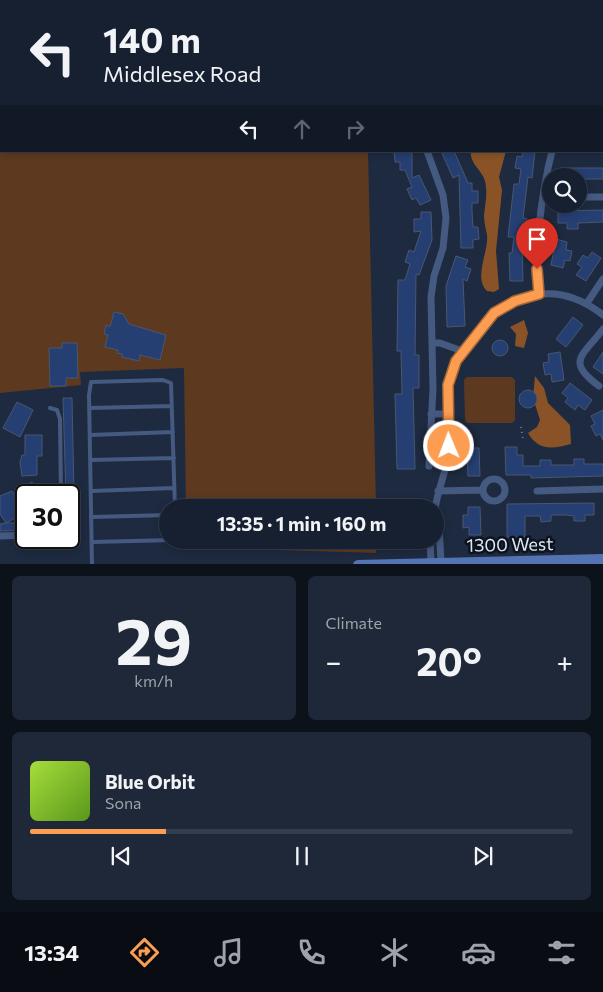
<!DOCTYPE html>
<meta charset="utf-8">
<style>
:root{--surface:#162030;--page:#1f2838;--text:#f1f3f6;--muted:#9ea3ab;--line:#353e4c;--accent:#fc9d52}
body{margin:0;font-family:Commissioner,sans-serif;background:var(--page);color:var(--text);height:100vh;display:flex;flex-direction:column;font-size:19px;white-space:nowrap}
*{box-sizing:border-box;margin:0}
p{font-size:16px;color:var(--muted)}
.icon{flex:none;width:28px;height:28px;fill:none;stroke:currentColor;stroke-width:2;stroke-linecap:round;stroke-linejoin:round}
.map{position:relative;height:564px;overflow:hidden}
.panel{display:flex;flex-direction:column;gap:12px;padding:12px;background:#0c121a;flex:1}
.panel>*{flex:none}
.guide{position:absolute;left:0px;top:0px;width:604px;height:152px;box-shadow:0 2px 8px #0003,0 0 0 1px var(--line);background:#162030;color:var(--text);overflow:hidden}
.controls{position:absolute;left:542px;top:168px;display:grid;gap:10px}
.controls a{display:grid;place-items:center;width:45px;height:45px;border-radius:50%;background:var(--surface);box-shadow:0 2px 8px #0003,0 0 0 1px var(--line);font-size:25px}
.speed{position:absolute;left:15px;top:484px;display:flex;gap:10px;font-size:25px;font-weight:700;text-align:center}
.speed>*{display:grid;place-content:center;width:65px;height:65px;border-radius:50%;background:var(--surface);box-shadow:0 2px 8px #0003,0 0 0 1px var(--line);line-height:1}
.speed .limit{border:2px solid #111;border-radius:8px;background:#fff;color:#111}
.pin{position:absolute;display:grid;place-items:center;width:42px;height:42px;color:#fff;margin:-51px -21px;border-radius:50% 50% 50% 0;rotate:-45deg;box-shadow:0 0 5px #0007}
.pin .icon{rotate:45deg}
.me{position:absolute;width:55px;margin:-28px;rotate:359deg;stroke-linejoin:round;filter:drop-shadow(0 0 4px #0008)}
.turn{display:flex;align-items:center;gap:18px;height:105px;padding:0 20px;font-size:22px}
.turn .icon{width:65px;height:65px;stroke-width:2.5}
.turn b{display:block;font-size:35px;line-height:42px}
.lanes{display:flex;align-items:center;height:48px;padding:0 20px;background:#0003;justify-content:center;gap:25px;direction:ltr}
.lanes .off{opacity:.35}
.big{font-size:38px;font-weight:700;line-height:1.1}
.panel .widget{flex:1;display:flex;flex-direction:column;justify-content:center;gap:8px;min-width:0;padding:0 18px;border-radius:8px;background:var(--page)}
.panel .dial{align-items:center;gap:0}
.dial b{font-size:65px;line-height:1}
.song{display:flex;align-items:center;gap:15px}
.cover{width:60px;height:60px;border-radius:8px;background:linear-gradient(135deg,hsl(80 70% 55%),hsl(90 70% 35%))}
.played{height:5px;border-radius:2px;background:linear-gradient(90deg,var(--accent) 25%,var(--line) 25%)}
.keys{display:flex;justify-content:space-around;direction:ltr}
.heat{display:flex;justify-content:space-between;align-items:center;font-size:28px;direction:ltr}
.panel .tiles{flex:1;display:grid;gap:12px;grid-template-columns:1fr 1fr}
.widget:last-child{grid-column:span 2}
.trip{position:absolute;left:159px;top:499px;width:285px;height:50px;border-radius:25px;background:var(--surface);box-shadow:0 2px 8px #0003,0 0 0 1px var(--line);font-weight:700;line-height:50px;text-align:center}
.menu{display:flex;height:80px;justify-content:space-around;align-items:center;background:#090d13;color:var(--muted)}
.menu .icon{width:35px;height:35px}
.menu .current{color:var(--accent)}
.menu b{font-size:22px;color:var(--text)}
.map>svg:first-child{display:block}
</style>
<div class="map">
<svg width="603" height="565" viewBox="0 0 603 565">
<rect width="100%" height="100%" fill="#1e2a40"/>
<path fill="#5d3a1f" d="M 0,0 L 364,0 L 1,1 L 1,151 L 368,151 L 376,507 L 186,507 L 184,368 L 80,372 L 81,385 L 0,393 Z
M 467,377 L 512,377 L 515,380 L 515,420 L 512,423 L 467,423 L 465,420 L 464,380 Z
M 186,540 L 376,540 L 376,553 L 186,547 Z"/>
<path fill="#8a5327" d="M 471,151 L 506,151 L 499,177 L 502,190 L 496,251 L 499,289 L 494,292 L 487,291 C 473,278 489,251 487,235 C 486,229 484,223 484,216 C 485,204 488,194 485,181 C 482,170 469,163 471,151 Z
M 524,320 L 528,333 L 524,348 L 515,346 L 516,334 L 510,327 Z
M 535,376 L 544,388 L 548,403 L 570,425 L 571,444 C 553,449 538,451 528,433 L 537,427 L 540,420 L 533,398 Z"/>
<path fill="#253f72" stroke="#495770" d="M 394,151 L 412,151 L 412,178 L 419,175 L 431,200 L 420,205 L 416,198 L 412,200 L 407,189 L 412,187 L 405,170 L 400,170 L 400,162 L 395,162 Z
M 441,151 L 454,151 L 468,183 L 472,183 L 472,191 L 478,191 L 478,203 L 472,203 L 472,211 L 473,227 L 478,227 L 479,239 L 473,240 L 473,248 L 461,248 L 459,175 L 453,178 Z
M 523,151 L 535,151 L 532,178 L 528,177 L 523,218 L 527,219 L 524,245 L 522,244 L 523,281 L 510,281 L 509,253 L 512,253 L 514,237 L 508,237 L 514,184 L 519,184 L 521,169 L 515,168 L 517,156 L 522,157 Z
M 561,168 L 603,168 L 603,179 L 579,179 L 579,176 L 562,176 Z
M 603,210 L 603,222 L 578,223 L 578,229 L 567,229 L 567,223 L 558,223 L 558,211 Z
M 421,212 L 431,212 L 432,240 L 419,275 L 416,274 L 415,355 L 419,355 L 419,388 L 413,388 L 415,469 L 397,469 L 395,394 L 402,394 L 401,351 L 397,351 L 398,280 L 405,280 L 410,264 L 405,262 L 409,250 L 414,252 L 421,231 L 414,232 L 414,219 L 421,219 Z
M 556,239 L 567,242 L 566,250 L 572,251 L 570,261 L 565,260 L 563,268 L 551,265 Z
M 592,252 L 601,258 L 586,281 L 576,275 L 582,267 L 577,264 L 583,255 L 588,258 Z
M 456,256 L 468,260 L 465,267 L 471,269 L 467,281 L 463,279 L 465,326 L 447,327 L 446,286 Z
M 114,312 L 123,314 L 129,324 L 166,335 L 160,360 L 140,355 L 139,361 L 122,357 L 122,354 L 117,353 L 118,350 L 105,347 L 108,335 L 104,334 L 106,325 L 110,327 Z
M 573,317 L 583,325 L 566,347 L 556,339 Z
M492 348a8 8 0 1 1 16 0a8 8 0 1 1-16 0Z
M 62,343 L 77,343 L 78,378 L 66,378 L 66,386 L 50,386 L 49,348 L 62,348 Z
M 560,352 L 564,380 L 552,382 L 551,374 L 545,375 L 543,363 L 549,362 L 548,354 Z
M 603,352 L 603,374 L 593,367 Z
M 570,383 L 592,400 L 585,410 L 578,405 L 575,410 L 565,402 L 568,398 L 562,393 Z
M519 399a9 9 0 1 1 18 0a9 9 0 1 1-18 0Z
M 63,398 L 72,398 L 74,495 L 66,495 Z
M 17,402 L 33,410 L 20,437 L 3,428 Z
M 603,410 L 603,440 L 600,434 L 596,436 L 591,426 L 595,424 L 591,416 Z
M 25,435 L 42,435 L 42,456 L 37,456 L 37,475 L 22,476 L 20,462 L 22,455 L 25,455 Z
M 505,447 L 517,447 L 517,455 L 523,455 L 523,466 L 540,466 L 540,460 L 551,460 L 551,465 L 574,465 L 574,459 L 584,459 L 584,464 L 603,464 L 603,476 L 531,478 L 531,475 L 506,475 Z
M 467,448 L 479,448 L 480,476 L 468,476 Z
M 32,482 L 40,495 L 22,495 L 22,488 Z
M 12,491 L 25,512 L 6,523 L 26,523 L 26,530 L 0,531 L 0,524 L 6,523 L 0,514 L 0,496 Z
M 594,503 L 594,515 L 585,515 L 585,521 L 574,521 L 574,516 L 566,515 L 551,515 L 551,521 L 541,522 L 540,516 L 525,516 L 525,537 L 507,537 L 507,504 Z
M 468,507 L 480,507 L 481,535 L 469,535 L 469,527 L 463,528 L 463,515 L 468,515 Z"/>
<g fill="none" stroke-linecap="round" stroke-linejoin="round">
<path stroke="#717b8e" stroke-width="2" stroke-dasharray="1 4" stroke-linecap="butt" d="M 521,427 L 523,439
M 504,492 L 508,492"/>
<path stroke="#455a81" stroke-width="4" d="M 50,408 L 57,410 L 60,419 L 61,495
M 89,408 L 172,406
M 90,435 L 173,432
M 91,460 L 174,458
M 92,491 L 174,488
M 92,517 L 168,515
M 93,542 L 173,540
M 92,565 L 89,395 L 91,382 L 163,380 L 171,383 L 175,508"/>
<path stroke="#455a81" stroke-width="7" d="M 423,0 L 423,1
M 544,0 L 544,1
M 602,48 L 603,48
M 602,123 L 603,123
M 427,151 L 443,195 L 446,218 L 443,248 L 434,276 L 431,297 L 433,389 L 429,466
M 579,197 L 603,197
M 539,295 C 534,250 541,195 552,151
M 587,303 L 603,279
M 432,343 L 440,343 L 462,351
M 599,386 C 565,361 583,356 603,329
M 431,414 L 448,414
M483 490a11 11 0 1 1 22 0a11 11 0 1 1-22 0Z
M 438,491 L 483,490
M 537,491 L 603,489
M 435,510 C 437,490 447,471 449,450 C 451,426 443,398 450,375 C 455,360 465,348 474,336 C 509,292 556,278 603,315
M 435,516 L 439,526 L 441,562
M 0,536 L 26,535
M 430,540 L 431,562"/>
<path stroke="#5373b2" stroke-width="10" d="M 358,565 L 603,559"/>
</g>
<g fill="none" stroke-linecap="round" stroke-linejoin="round">
<defs>
<path id="route" d="M 449,446 L 448,385 L 456,361 L 494,313 L 515,301 L 539,294 L 537,269"/>
</defs>
<use href="#route" stroke="#a46635" stroke-width="12"/>
<use href="#route" stroke="#fc9d52" stroke-width="9"/>
</g>
<g text-anchor="middle" dominant-baseline="central" stroke-width="5" stroke-linejoin="round" paint-order="stroke">
<g font-size="18" fill="#dee6f5" stroke="#0d131d">
<text transform="translate(510 544) rotate(-1)">1300 West</text>
</g>
</g>
</svg>
<div class="controls">
<a><svg class="icon" aria-label="search" viewBox="0 0 24 24"><circle cx="10" cy="10" r="6"/><path d="M15 15l6 6"/></svg></a>
</div>
<div class="speed"><div class="limit">30</div></div>
<div class="pin" style="left:537px;top:269px;background:#d93025"><svg class="icon" aria-label="arrive" viewBox="0 0 24 24"><path d="M6 21V4h12l-3 4 3 4H6"/></svg></div>
<svg class="me" style="left:449px;top:446px" viewBox="-20 -20 40 40"><circle r="17" fill="#fc9d52" stroke="#fff" stroke-width="3"/><path d="M0-11L8 9 0 5-8 9z" fill="#fff"/></svg>
<div class="trip">13:35 · 1 min · 160 m</div>
<div class="guide">
<div class="turn"><svg class="icon" aria-label="left" viewBox="0 0 24 24"><path d="M17 20v-9H6M10 6l-5 5 5 5"/></svg><div><b>140 m</b>Middlesex Road</div></div>
<div class="lanes"><svg class="icon" aria-label="left" viewBox="0 0 24 24"><path d="M17 20v-9H6M10 6l-5 5 5 5"/></svg><svg class="icon off" aria-label="ahead" viewBox="0 0 24 24"><path d="M12 20V5M6 11l6-6 6 6"/></svg><svg class="icon off" aria-label="right" viewBox="0 0 24 24"><path d="M7 20v-9h11M14 6l5 5-5 5"/></svg></div>
</div>
</div>
<section class="panel">
<div class="tiles">
<div class="widget dial"><b>29</b><p>km/h</p></div>
<div class="widget"><p>Climate</p>
<div class="heat"><a>−</a><b class="big">20°</b><a>+</a></div>
</div>
<div class="widget">
<div class="song"><i class="cover"></i><div><b>Blue Orbit</b><p>Sona</p></div></div>
<div class="played"></div>
<div class="keys"><svg class="icon" aria-label="previous" viewBox="0 0 24 24"><path d="M18 5L8 12l10 7zM5 5v14"/></svg><svg class="icon" aria-label="pause" viewBox="0 0 24 24"><path d="M8 5v14M16 5v14"/></svg><svg class="icon" aria-label="next" viewBox="0 0 24 24"><path d="M6 5l10 7-10 7zM19 5v14"/></svg></div>
</div>
</div>
</section>
<nav class="menu">
<b>13:34</b>
<svg class="icon current" aria-label="directions" viewBox="0 0 24 24"><path d="M12 3l9 9-9 9-9-9zM9 14v-3h6M13 9l2 2-2 2"/></svg>
<svg class="icon" aria-label="music" viewBox="0 0 24 24"><path d="M9 18V5l10-2v13"/><circle cx="6" cy="18" r="3"/><circle cx="16" cy="16" r="3"/></svg>
<svg class="icon" aria-label="phone" viewBox="0 0 24 24"><path d="M5 4h4l2 5-3 2q2 4 5 5l2-3 5 2v4C11 20 4 13 5 4z"/></svg>
<svg class="icon" aria-label="climate" viewBox="0 0 24 24"><path d="M12 3v18M4 7l16 10M4 17L20 7"/></svg>
<svg class="icon" aria-label="car" viewBox="0 0 24 24"><path d="M5 17H2v-5l4-1 3-4h7l3 4 3 1v5h-3M9 17h6M6 11h13"/><circle cx="7" cy="17" r="2"/><circle cx="17" cy="17" r="2"/></svg>
<svg class="icon" aria-label="filters" viewBox="0 0 24 24"><path d="M4 7h16M4 17h16"/><circle cx="9" cy="7" r="2"/><circle cx="15" cy="17" r="2"/></svg>
</nav>
